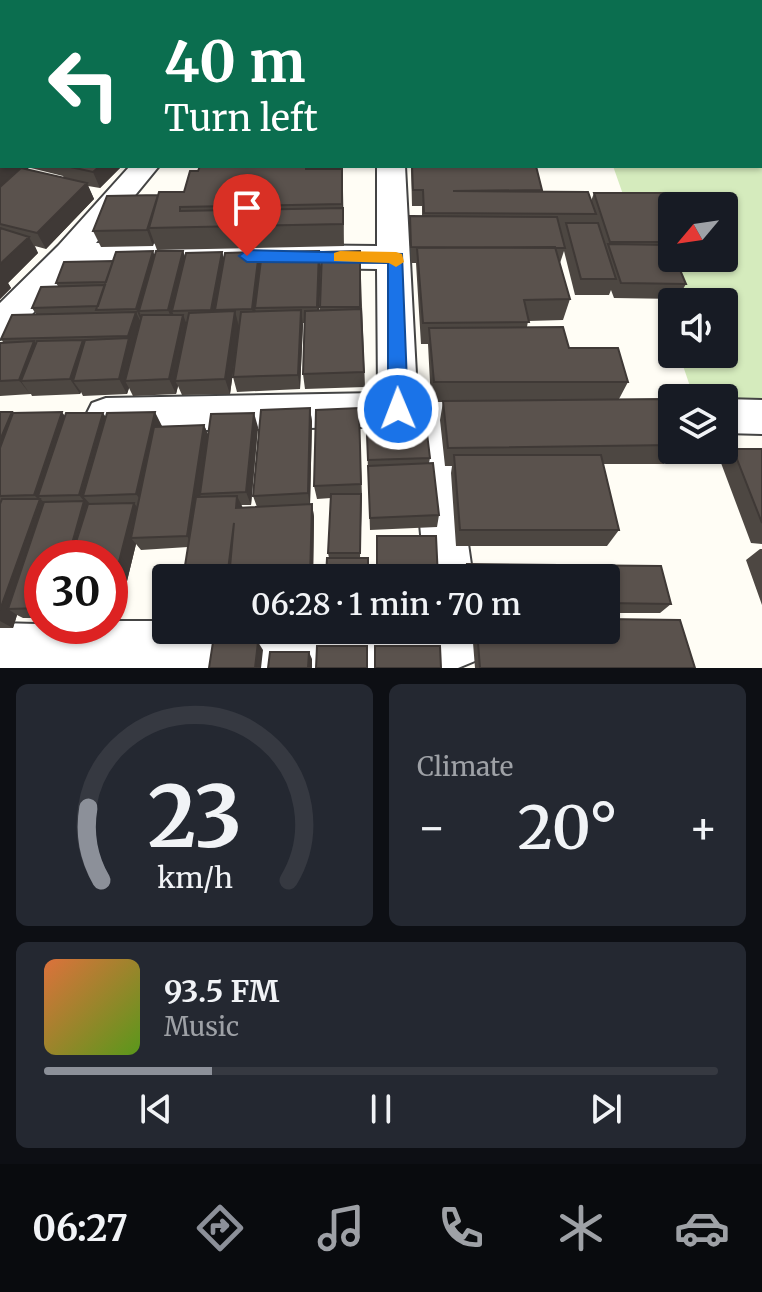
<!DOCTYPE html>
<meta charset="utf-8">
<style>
:root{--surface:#171b24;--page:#242831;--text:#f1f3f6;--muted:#9ea1a6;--line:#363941;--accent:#8c9099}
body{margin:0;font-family:Merriweather,serif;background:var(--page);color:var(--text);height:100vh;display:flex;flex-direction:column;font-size:30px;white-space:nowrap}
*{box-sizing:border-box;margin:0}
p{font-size:26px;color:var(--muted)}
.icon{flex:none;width:44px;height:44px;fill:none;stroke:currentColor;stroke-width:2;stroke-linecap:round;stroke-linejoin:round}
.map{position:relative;height:668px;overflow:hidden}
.panel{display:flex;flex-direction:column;gap:16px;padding:16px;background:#0d0f14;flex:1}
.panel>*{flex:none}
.banner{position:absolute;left:0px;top:0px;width:762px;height:168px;box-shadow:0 2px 6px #0004;background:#0b6e4f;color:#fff;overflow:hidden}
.needle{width:52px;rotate:241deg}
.tools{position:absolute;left:658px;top:192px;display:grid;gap:16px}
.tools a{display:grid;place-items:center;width:80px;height:80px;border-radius:8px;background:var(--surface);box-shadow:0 2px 6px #0004;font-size:40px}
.speed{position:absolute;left:24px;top:540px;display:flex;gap:16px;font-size:40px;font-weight:700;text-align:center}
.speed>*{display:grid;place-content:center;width:104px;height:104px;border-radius:50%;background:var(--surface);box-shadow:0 2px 6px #0004;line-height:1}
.speed .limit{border:12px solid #d22;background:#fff;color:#111}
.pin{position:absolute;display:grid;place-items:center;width:68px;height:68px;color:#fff;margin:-82px -34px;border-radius:50% 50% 50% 0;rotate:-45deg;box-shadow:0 0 8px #0007}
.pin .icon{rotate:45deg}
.me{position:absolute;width:88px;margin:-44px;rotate:359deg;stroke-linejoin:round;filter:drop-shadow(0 0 6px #0008)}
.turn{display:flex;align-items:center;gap:28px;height:168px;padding:0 32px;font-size:36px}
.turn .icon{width:104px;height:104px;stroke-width:2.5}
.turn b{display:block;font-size:56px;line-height:68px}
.big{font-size:60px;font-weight:600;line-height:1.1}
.panel .widget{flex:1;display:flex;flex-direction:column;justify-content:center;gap:12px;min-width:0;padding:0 28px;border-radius:12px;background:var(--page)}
.panel .dial{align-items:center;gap:0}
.dial svg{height:208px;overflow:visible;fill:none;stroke:var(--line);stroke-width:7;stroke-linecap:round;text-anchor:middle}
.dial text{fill:var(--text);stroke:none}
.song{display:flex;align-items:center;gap:24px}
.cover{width:96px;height:96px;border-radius:12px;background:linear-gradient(135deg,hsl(20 70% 55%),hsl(90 70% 35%))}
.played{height:8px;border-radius:4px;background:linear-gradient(90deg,var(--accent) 25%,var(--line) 25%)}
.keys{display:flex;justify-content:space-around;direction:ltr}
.heat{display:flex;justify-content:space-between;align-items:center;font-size:44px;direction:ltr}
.panel .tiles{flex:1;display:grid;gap:16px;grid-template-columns:1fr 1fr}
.widget:last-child{grid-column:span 2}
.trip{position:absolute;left:152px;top:564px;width:468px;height:80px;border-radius:8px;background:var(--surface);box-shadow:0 2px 6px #0004;font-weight:600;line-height:80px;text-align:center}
.dock{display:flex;height:128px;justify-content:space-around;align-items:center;background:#090b0e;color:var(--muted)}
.dock .icon{width:56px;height:56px}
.dock .on{color:var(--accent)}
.dock b{font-size:36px;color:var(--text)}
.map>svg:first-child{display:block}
</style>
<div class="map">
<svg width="762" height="668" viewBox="0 0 762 668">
<rect width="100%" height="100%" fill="#fffdf5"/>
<path fill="#d5ebbd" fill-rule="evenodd" d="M 671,0 L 762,0 L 762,403 L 724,407 L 724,398 L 694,398 L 679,354 L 724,354 L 724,302 L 672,302 L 672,334 L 613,166 L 760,166 L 760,2 ZM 672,206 L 724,206 L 724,258 L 672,258 Z"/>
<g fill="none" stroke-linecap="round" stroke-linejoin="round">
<defs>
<path id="street" d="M 0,61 L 2,61 L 2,75 L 0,75 Z
M 130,166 L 159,166 L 96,243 L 377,246 L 377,166 L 405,166 L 417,393 L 490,394 L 504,399 L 510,411 L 504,423 L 490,428 L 451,427 L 473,578 L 425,578 L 411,426 L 106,432 L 92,427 L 86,415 L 92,403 L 106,398 L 378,393 L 377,269 L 77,265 L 13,335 L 0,339 L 0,303 L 58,246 Z
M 724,399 L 762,400 L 762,434 L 724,433 Z
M 110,621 L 166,621 L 166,630 L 480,630 L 482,643 L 475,661 L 458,668 L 0,668 L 0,623 L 110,626 Z"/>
<path id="primary" d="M 0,82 L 2,82 L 0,102 Z"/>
</defs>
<use href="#street" stroke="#444" stroke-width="4"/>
<use href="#primary" stroke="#222" stroke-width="4"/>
<use href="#street" fill="#fff" fill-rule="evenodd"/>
<use href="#primary" fill="#f9d66b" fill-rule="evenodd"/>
</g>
<path fill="#4d4742" d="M 0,0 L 45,0 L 42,2 L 2,2 L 2,29 L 0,29 Z
M 145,0 L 201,0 L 198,2 L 146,2 Z
M 275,0 L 463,0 L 462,2 L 276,2 Z
M 760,7 L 762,8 L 762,48 L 760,48 Z
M 0,109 L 2,109 L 2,166 L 27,166 L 29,170 L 64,178 L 63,176 L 31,168 L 30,166 L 122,166 L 100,188 L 88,186 L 94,199 L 46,249 L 35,246 L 38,253 L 8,283 L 11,288 L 0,299 Z
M 411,166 L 536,166 L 542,192 L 591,201 L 594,193 L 672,206 L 672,258 L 686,258 L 675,258 L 686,284 L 677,299 L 614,298 L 611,290 L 609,295 L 575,295 L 564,251 L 560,263 L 570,299 L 563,320 L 528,321 L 527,327 L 569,348 L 628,382 L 619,399 L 672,428 L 672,450 L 674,450 L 664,464 L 603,464 L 619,530 L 607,546 L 456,546 L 451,473 L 452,466 L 445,466 L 440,420 L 443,402 L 431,402 L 428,344 L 421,344 L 416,263 L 411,263 L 410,216 L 422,216 L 422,206 L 412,206 Z
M 310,169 L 342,169 L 344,246 L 157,250 L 154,242 L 153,246 L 101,247 L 93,231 L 158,195 L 184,192 Z
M 183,251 L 185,257 L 222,252 L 224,259 L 261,260 L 319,251 L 321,267 L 319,311 L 320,311 L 320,307 L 360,251 L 365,387 L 305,389 L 303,374 L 305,323 L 303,323 L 300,389 L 237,392 L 233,377 L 235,359 L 230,394 L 182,395 L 178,386 L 176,394 L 133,396 L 129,388 L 127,394 L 83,396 L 81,392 L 80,394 L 32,396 L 31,394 L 0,396 L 0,343 L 3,342 L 1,339 L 36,314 L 32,308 L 58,286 L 56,283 L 113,261 L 155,256 Z
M 310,408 L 312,422 L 310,504 L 312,504 L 314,517 L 313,578 L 183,578 L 188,547 L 141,550 L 136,544 L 120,610 L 110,610 L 110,558 L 42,558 L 42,618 L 23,618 L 17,615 L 13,628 L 0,628 L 0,412 L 65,416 L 106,417 L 162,426 L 204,425 L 208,435 L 258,427 L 251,505 L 241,505 L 242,507 L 257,507 L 253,496 Z
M 359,408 L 362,497 L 360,558 L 329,558 L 328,553 L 331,498 L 317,499 L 314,486 Z
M 366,411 L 430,458 L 429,463 L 439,515 L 437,527 L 370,530 Z
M 733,449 L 762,449 L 762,544 L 751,543 L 721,463 Z
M 760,549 L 762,549 L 762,605 L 746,560 Z
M 467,564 L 661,566 L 671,604 L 660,613 L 606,613 L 606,578 L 464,578 L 464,575 Z
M 472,630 L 606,630 L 695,668 L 475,668 Z"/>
<path fill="#3f3936" d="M 21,0 L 45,0 L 42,2 L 22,2 Z
M 187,0 L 201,0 L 198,2 L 187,2 Z
M 2,163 L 2,166 L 27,166 L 29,171 L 0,198 L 0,164 Z
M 100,166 L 122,166 L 100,188 L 93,172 Z
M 342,169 L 343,191 L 344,246 L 342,204 Z
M 87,183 L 94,199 L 46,249 L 37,233 Z
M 158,195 L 149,228 L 154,242 L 153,246 L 147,230 Z
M 29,237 L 38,253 L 8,283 L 11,288 L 0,299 L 0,264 Z
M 153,251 L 159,267 L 139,311 L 144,322 L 143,325 L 136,309 Z
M 183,251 L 189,267 L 172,311 L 176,321 L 175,326 L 168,310 Z
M 319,251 L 321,267 L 319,323 L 317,307 Z
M 222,252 L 227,268 L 215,310 L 217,319 L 216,326 L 211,310 Z
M 259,252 L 263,268 L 255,308 L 257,316 L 256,325 L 252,309 Z
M 301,310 L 303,325 L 300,389 L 298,375 Z
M 235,311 L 239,327 L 230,394 L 225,379 Z
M 136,312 L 143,327 L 136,351 L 128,336 Z
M 183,315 L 189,330 L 175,381 L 178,386 L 176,394 L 169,379 Z
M 129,338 L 137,353 L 125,381 L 129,388 L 127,394 L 119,379 Z
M 83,340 L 92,355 L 73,381 L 81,392 L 80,394 L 70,379 Z
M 34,341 L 44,356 L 21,381 L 30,394 L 19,380 Z
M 310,408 L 312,422 L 310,506 L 308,493 Z
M 12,412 L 24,426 L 0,488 L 0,440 Z
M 62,412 L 73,427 L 38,496 L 53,512 L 8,609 L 17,615 L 13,628 L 0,621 L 0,610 L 40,501 L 34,495 Z
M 155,412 L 162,426 L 145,506 L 136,494 Z
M 103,413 L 113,427 L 83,496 L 91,505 L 83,558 L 68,558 L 84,501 L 79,495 Z
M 254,413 L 258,427 L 251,505 L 246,492 Z
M 204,425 L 210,439 L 200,494 L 201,497 L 194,547 L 187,536 Z
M 237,496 L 243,508 L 236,508 Z
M 134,503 L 143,515 L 131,538 L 136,544 L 120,610 L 110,602 L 110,597 Z
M 312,504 L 314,517 L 313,578 L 310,578 Z
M 258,642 L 263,650 L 261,668 L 255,668 Z
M 309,652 L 312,659 L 312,668 L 308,668 Z"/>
<path fill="#5a524d" stroke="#3f3936" stroke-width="2" d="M 201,0 L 257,0 L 255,2 L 199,1 Z
M 275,0 L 300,0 L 300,1 L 290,2 Z
M 332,0 L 397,0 L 395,2 L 352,2 Z
M 399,0 L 436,0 L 448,2 L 397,2 Z
M 493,0 L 571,0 L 570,2 L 491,2 Z
M 0,2 L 2,2 L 2,19 L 0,20 Z
M 760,7 L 762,8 L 762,33 L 760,32 Z
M 0,109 L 2,109 L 2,144 L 0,144 Z
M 0,145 L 2,146 L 2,163 L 0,164 Z
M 66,166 L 100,166 L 93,172 Z
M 200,166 L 306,166 L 306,169 L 342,169 L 342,204 L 180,207 L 180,211 L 343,208 L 343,224 L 149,228 L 159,192 L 184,192 L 190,171 L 198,171 Z
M 412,166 L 536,166 L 542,190 L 453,191 L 588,192 L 596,214 L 424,213 L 423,190 L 413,190 Z
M 21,168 L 87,183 L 37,233 L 0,224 L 0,187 Z
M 594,193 L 672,193 L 678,206 L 672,206 L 672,242 L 610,242 Z
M 158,195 L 147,230 L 93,231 L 107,196 Z
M 410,216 L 557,217 L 565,248 L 411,247 Z
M 566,223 L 598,223 L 616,279 L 581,279 Z
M 0,228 L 29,237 L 0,264 Z
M 608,244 L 670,245 L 672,250 L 672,258 L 675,258 L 686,284 L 621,283 Z
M 555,247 L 570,299 L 524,300 L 529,322 L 423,323 L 417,248 Z
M 153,251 L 136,309 L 96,310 L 116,252 Z
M 156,251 L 183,251 L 168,310 L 139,311 Z
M 319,251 L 317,307 L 255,308 L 262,252 Z
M 360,251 L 360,307 L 320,307 L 322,252 Z
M 222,252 L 211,310 L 172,311 L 186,253 Z
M 259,252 L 252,309 L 215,310 L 225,253 Z
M 113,261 L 106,282 L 56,283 L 64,262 Z
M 105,285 L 98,306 L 32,308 L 41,287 Z
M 361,309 L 364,372 L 303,374 L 305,311 Z
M 301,310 L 298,375 L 233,377 L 241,312 Z
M 235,311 L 225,379 L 175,381 L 189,313 Z
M 136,312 L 128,336 L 1,339 L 12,315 Z
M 142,315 L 183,315 L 169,379 L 125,381 Z
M 563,327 L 569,348 L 618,348 L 628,382 L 434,382 L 429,328 Z
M 129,338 L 119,379 L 73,381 L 85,340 Z
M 83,340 L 70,379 L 21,381 L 37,341 Z
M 34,341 L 19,380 L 0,381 L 0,343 Z
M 662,399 L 672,428 L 672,445 L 448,448 L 443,401 Z
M 310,408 L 308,493 L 253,496 L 261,410 Z
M 359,408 L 361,484 L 314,486 L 316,410 Z
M 424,409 L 430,458 L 368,460 L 366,411 Z
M 0,412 L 12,412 L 0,440 Z
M 62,412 L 34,495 L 0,496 L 0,448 L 13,413 Z
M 155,412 L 136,494 L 83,496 L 107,413 Z
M 66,413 L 103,413 L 79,495 L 38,496 Z
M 254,413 L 246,492 L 200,494 L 211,414 Z
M 204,425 L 187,536 L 131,538 L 154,427 Z
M 733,449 L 762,449 L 762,523 Z
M 454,455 L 601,455 L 619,530 L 460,530 Z
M 433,463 L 439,515 L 370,518 L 368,466 Z
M 331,494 L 361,494 L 360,553 L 328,553 Z
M 237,496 L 236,508 L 312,504 L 310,578 L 229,578 L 234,523 L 227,578 L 183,578 L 196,497 Z
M 2,499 L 40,499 L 0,610 L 0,504 Z
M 84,501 L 68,558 L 42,558 L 42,608 L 8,609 L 44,502 Z
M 134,503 L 110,597 L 110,558 L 71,558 L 88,504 Z
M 377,536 L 436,536 L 438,578 L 377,578 Z
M 327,558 L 368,558 L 368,578 L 326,578 Z
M 467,564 L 661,566 L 671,604 L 606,603 L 606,578 L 468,578 Z
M 606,619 L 680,620 L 695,668 L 480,668 L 477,630 L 606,630 Z
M 213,642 L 258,642 L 255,668 L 209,668 Z
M 317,646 L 367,646 L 367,668 L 316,668 Z
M 375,646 L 440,646 L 441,668 L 375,668 Z
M 270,652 L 309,652 L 308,668 L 268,668 Z"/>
<path fill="#1a73e8" stroke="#114b97" stroke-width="2" d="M 247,250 L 402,254 L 408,409 L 405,415 L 398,418 L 391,415 L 388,409 L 388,263 L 247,262 L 239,256 Z"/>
<path fill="#f59e0b" d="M 340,251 L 396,252 L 402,254 L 404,262 L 396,267 L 389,263 L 334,261 L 334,253 Z"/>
</svg>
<div class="tools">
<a><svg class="needle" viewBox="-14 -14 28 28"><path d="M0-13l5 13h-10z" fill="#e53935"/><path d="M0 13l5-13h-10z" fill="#9ea1a6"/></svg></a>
<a><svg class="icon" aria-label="sound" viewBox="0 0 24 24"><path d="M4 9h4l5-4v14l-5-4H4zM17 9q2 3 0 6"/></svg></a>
<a><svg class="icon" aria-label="layers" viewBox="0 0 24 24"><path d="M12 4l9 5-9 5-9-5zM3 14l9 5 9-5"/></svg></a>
</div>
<div class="speed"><div class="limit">30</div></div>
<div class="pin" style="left:247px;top:256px;background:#d93025"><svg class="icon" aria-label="arrive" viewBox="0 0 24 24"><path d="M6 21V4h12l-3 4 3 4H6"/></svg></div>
<svg class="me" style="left:398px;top:409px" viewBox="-20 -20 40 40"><circle r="17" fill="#1a73e8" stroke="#fff" stroke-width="3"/><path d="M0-11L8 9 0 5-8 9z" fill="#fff"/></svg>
<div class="trip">06:28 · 1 min · 70 m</div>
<div class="banner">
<div class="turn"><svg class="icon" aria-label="left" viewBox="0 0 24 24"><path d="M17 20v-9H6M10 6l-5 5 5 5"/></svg><div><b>40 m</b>Turn left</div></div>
</div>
</div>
<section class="panel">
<div class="tiles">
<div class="widget dial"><svg viewBox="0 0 100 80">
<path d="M14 69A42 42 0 1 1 86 69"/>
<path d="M14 69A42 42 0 0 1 9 41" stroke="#8c9099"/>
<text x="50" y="56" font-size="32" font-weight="700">23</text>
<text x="50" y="72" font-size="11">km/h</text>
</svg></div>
<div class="widget"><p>Climate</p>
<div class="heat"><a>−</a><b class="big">20°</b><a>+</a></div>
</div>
<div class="widget">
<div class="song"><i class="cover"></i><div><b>93.5 FM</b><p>Music</p></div></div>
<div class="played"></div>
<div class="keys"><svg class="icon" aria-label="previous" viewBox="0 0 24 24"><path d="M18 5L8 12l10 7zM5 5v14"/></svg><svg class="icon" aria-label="pause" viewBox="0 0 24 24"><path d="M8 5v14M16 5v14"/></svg><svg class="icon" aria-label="next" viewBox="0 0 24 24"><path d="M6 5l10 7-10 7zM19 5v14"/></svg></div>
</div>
</div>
</section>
<nav class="dock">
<b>06:27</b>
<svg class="icon on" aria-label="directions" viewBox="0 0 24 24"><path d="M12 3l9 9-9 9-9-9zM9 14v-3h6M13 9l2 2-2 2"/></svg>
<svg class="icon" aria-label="music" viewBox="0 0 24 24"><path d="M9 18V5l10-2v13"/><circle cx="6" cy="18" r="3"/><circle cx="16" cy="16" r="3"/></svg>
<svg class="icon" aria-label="phone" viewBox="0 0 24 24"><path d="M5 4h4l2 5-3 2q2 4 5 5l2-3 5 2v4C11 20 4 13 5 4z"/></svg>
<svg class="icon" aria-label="climate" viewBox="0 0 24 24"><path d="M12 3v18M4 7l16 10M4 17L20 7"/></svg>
<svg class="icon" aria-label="car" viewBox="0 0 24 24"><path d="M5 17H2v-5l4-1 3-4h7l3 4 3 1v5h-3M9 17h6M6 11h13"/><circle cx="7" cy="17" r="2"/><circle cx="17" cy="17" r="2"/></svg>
</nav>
